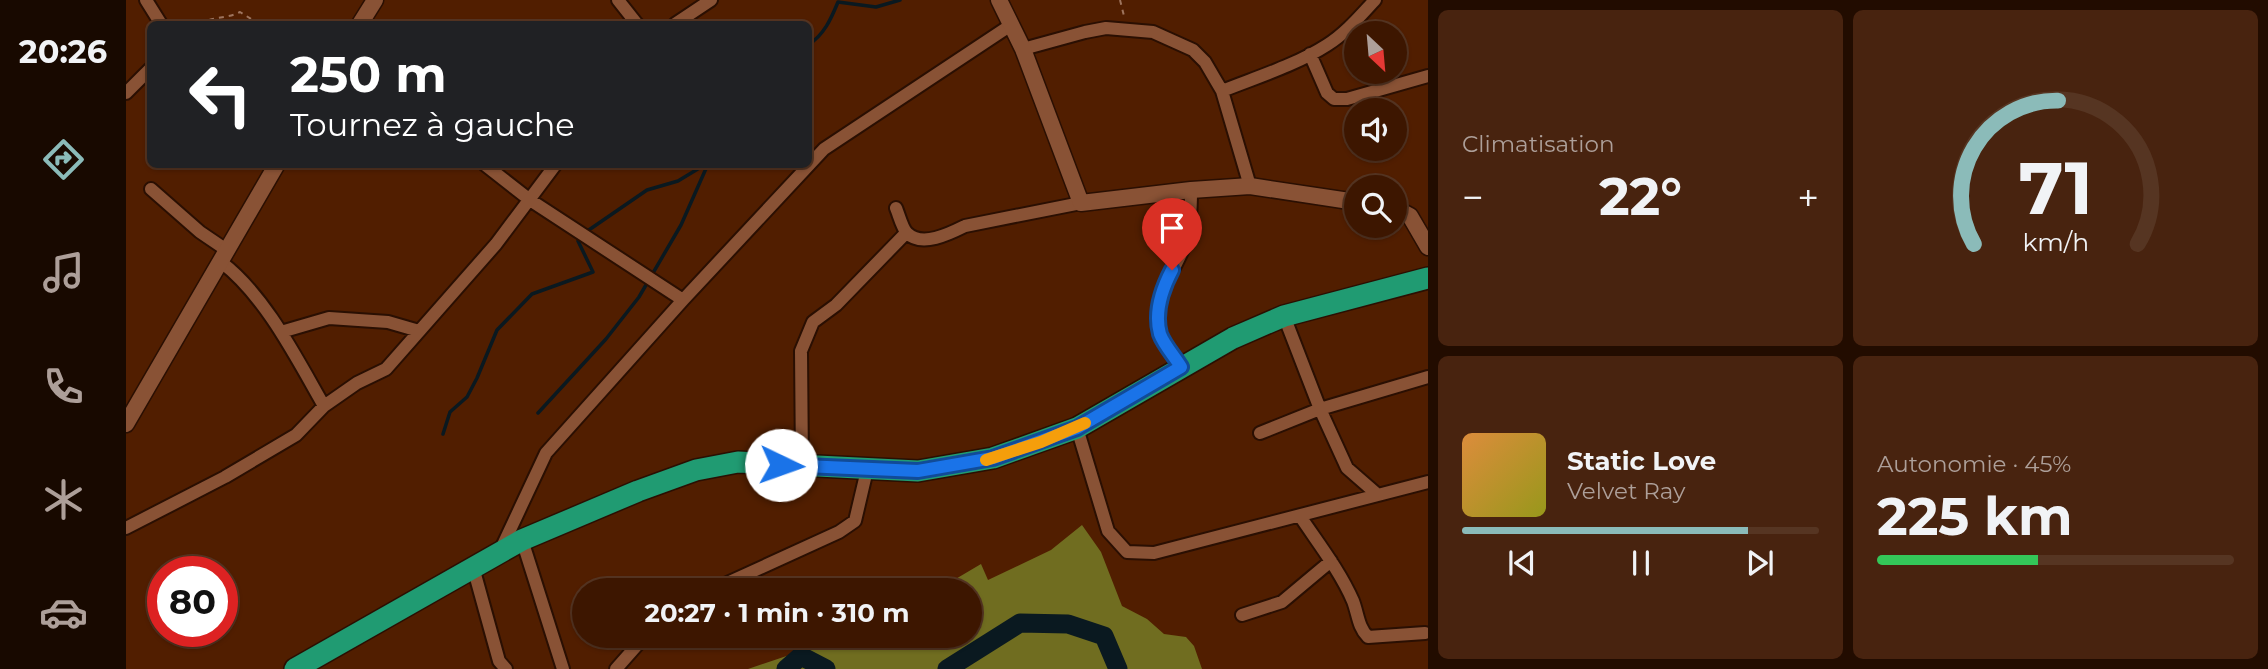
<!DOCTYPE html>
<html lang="fr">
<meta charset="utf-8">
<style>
:root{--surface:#3d1600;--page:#48230f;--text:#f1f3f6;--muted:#ad9f99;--line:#563522;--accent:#8bbbb9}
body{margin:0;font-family:Montserrat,sans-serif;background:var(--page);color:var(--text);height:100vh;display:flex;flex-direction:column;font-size:26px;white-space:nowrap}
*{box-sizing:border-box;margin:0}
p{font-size:23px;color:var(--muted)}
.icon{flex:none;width:38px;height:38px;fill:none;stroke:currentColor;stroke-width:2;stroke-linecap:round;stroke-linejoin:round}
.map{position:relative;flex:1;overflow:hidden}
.drawer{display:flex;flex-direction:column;gap:10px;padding:10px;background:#220c00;width:840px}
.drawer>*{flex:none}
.top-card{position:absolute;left:21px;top:21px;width:665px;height:147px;border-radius:10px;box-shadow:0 2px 5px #0004,0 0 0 2px var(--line);background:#202124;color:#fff;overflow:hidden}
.needle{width:46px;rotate:154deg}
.buttons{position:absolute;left:1218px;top:21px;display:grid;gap:14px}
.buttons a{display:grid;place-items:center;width:63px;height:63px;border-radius:50%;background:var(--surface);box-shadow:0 2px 5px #0004,0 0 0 2px var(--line);font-size:35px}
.speed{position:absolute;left:21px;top:556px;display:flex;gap:14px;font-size:35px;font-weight:700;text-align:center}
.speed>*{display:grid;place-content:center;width:91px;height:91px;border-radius:50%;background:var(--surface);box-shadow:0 2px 5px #0004,0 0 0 2px var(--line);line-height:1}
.speed .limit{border:10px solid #d22;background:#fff;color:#111}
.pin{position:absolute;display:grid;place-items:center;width:60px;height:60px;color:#fff;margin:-72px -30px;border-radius:50% 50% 50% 0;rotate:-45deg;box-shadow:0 0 7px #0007}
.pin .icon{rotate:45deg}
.me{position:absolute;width:77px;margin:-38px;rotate:93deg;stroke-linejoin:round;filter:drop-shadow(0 0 5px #0008)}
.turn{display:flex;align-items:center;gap:24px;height:147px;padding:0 28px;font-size:32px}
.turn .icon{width:91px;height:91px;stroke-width:2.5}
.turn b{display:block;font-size:49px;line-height:60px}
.big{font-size:52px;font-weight:700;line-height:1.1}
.drawer .card{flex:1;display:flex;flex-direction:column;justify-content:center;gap:10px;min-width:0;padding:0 24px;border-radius:10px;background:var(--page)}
.drawer .dial{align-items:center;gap:0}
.dial svg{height:182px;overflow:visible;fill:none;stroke:var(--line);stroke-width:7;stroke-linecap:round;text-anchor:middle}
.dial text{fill:var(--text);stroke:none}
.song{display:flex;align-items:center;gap:21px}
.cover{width:84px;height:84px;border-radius:10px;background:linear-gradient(135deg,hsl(30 70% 55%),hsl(60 70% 35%))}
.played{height:7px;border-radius:4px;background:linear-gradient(90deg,var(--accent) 80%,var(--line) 80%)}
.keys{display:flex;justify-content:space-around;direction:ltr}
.heat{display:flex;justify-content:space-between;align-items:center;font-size:38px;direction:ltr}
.charge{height:10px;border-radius:5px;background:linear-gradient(90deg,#34c759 45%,var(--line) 0)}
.drawer .tiles{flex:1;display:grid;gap:10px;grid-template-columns:repeat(2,1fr)}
.trip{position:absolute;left:446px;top:578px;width:410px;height:70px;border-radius:35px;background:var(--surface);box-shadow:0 2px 5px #0004,0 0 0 2px var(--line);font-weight:700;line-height:70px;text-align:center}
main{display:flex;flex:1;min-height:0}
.menu{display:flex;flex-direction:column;width:126px;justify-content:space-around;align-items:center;background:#180900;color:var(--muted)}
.menu .icon{width:49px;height:49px}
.menu .selected{color:var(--accent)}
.menu b{font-size:32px;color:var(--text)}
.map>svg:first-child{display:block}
</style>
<main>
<nav class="menu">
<b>20:26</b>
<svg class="icon selected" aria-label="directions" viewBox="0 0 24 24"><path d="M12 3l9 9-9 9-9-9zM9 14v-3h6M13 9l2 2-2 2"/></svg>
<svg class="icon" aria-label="music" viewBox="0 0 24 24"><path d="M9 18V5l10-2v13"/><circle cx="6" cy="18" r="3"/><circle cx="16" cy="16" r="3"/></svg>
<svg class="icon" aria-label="phone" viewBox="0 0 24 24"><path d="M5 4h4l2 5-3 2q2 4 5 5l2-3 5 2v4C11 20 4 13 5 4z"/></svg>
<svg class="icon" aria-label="climate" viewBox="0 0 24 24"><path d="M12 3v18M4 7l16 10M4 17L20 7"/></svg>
<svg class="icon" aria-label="car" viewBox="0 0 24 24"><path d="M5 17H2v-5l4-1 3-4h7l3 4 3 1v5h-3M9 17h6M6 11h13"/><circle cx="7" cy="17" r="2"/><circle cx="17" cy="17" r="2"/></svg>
</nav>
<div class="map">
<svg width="1302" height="669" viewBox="0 0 1302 669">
<rect width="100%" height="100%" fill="#511e00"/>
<path fill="#706d20" d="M 956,525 L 975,552 L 996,606 L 1021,619 L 1038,634 L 1060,637 L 1068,646 L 1076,669 L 622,669 L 723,635 L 844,635 L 844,590 L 811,590 L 855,564 L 862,580 L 925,550 Z"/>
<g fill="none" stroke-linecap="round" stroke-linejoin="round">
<path stroke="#0a1920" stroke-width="3.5" d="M 682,45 C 698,35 705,19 712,2 L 750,7 L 774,0
M 412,413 L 480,339 L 513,297 L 555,225 L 582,164
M 317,434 L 324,412 L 341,397 L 351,378 L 371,330 L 406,294 L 467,272 L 452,241 L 457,234 L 521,190 L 552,181 L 580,164"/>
<path stroke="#0a1920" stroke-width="19" d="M 660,669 L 675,656 L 700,669
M 821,669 L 894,623 L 942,624 L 978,636 L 992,669"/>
<defs>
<path id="minor" d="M 20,0 L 35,24
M 492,0 L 511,24
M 549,24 L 585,0
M 897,49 L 959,32 L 980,28 L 1027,32 L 1067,50 L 1079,62 L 1096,91 L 1124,186
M 1184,54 L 1201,93 L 1208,99 L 1221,99 L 1302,76
M 1096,91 C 1131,77 1170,65 1201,45 C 1220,33 1234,16 1249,0
M 0,93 L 24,69
M 358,164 L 404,200 L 557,300
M 25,189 L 74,232 L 102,251
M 770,208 C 773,215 776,228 781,233 C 796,248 825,233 839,226 L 955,203
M 95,262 C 139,295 171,359 198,406
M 1158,316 L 1194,409 L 1221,468 L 1252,495
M 155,332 L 203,318 L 262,322 L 293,331
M 1055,367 C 1049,357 1038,346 1035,335 C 1023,303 1046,276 1057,249 C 1064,229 1065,211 1065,190
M 951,428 L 982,531 L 1001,552 L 1028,553 L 1302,482
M 1134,433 L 1194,409 L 1302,377
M 676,466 L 675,351 L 687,322 L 710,305 L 780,233
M 1174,516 C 1192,543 1214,571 1227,601 C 1232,614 1232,627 1242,637 L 1299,633
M 0,528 L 99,477 L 170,435 L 198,406 L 231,383 L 260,369 L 370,244 L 430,164
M 396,540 L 437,669
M 375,549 L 420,453 L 557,300 L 698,149 L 885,25
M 347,567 L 373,661 L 380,669
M 586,590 L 713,532 L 729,521 L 741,470
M 1116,615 L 1156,602 L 1205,561
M 490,669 L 520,635"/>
<path id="tertiary" d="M 873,0 L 897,49 L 955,203 L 1065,190 L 1124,186 L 1230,202
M 234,24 L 249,0
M 1269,208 L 1284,216 L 1302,247
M 0,424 L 151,164"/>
<path id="trunk" d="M 169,669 L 396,540 L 512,491 L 570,470 L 612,462 L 792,471 L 867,458 L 951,428 L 1107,338 L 1158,316 L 1302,278"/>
</defs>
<use href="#minor" stroke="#2a0f02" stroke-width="16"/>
<use href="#tertiary" stroke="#2a0f02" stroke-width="19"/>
<use href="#trunk" stroke="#2a0f02" stroke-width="24"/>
<path stroke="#9e745d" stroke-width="2" stroke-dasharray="5 5" stroke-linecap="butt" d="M 994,0 L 998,16
M 74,24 C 87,16 101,19 114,12 L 133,24"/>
<use href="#minor" stroke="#895235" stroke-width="12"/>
<use href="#tertiary" stroke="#895235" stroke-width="16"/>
<use href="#trunk" stroke="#209b72" stroke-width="21"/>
</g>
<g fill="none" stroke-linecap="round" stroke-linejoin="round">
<defs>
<path id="route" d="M 655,465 L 792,471 L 867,458 L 951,428 L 1055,367 C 1049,357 1038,345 1034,334 C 1028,312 1036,289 1046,270"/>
</defs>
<use href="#route" stroke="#114b97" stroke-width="18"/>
<use href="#route" stroke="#1a73e8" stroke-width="12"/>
<path stroke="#f59e0b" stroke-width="12" d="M 860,460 L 915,442 L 959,423"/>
</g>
</svg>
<div class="buttons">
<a><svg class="needle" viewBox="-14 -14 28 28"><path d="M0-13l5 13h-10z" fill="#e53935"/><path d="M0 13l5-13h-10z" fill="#ad9f99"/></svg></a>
<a><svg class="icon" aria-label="sound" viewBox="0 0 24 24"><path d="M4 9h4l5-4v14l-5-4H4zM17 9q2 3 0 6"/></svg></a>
<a><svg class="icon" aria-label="search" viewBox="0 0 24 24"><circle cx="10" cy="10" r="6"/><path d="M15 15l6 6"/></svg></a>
</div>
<div class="speed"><div class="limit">80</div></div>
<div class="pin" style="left:1046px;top:270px;background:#d93025"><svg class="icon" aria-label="arrive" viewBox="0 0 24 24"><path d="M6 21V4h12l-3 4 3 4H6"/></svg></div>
<svg class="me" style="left:655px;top:465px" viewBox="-20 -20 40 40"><circle r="19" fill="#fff"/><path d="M0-13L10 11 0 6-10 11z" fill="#1a73e8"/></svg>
<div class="trip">20:27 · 1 min · 310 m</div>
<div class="top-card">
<div class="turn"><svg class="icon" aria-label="left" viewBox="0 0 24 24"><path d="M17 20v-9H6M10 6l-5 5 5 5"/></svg><div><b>250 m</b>Tournez à gauche</div></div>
</div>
</div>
<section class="drawer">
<div class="tiles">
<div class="card"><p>Climatisation</p>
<div class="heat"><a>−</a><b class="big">22°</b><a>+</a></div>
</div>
<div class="card dial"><svg viewBox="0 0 100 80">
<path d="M14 69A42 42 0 1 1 86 69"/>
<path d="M14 69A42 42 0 0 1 51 6" stroke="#8bbbb9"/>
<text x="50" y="56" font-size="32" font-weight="700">71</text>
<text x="50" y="72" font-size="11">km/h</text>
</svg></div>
<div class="card">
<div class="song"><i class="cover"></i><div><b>Static Love</b><p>Velvet Ray</p></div></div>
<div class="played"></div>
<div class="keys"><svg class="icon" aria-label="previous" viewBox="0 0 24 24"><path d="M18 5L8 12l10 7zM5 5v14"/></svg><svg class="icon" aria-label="pause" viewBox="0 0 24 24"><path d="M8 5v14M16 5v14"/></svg><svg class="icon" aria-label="next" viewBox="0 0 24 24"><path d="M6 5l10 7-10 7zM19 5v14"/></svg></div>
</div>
<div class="card"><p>Autonomie · 45%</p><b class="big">225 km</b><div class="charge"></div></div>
</div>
</section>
</main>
